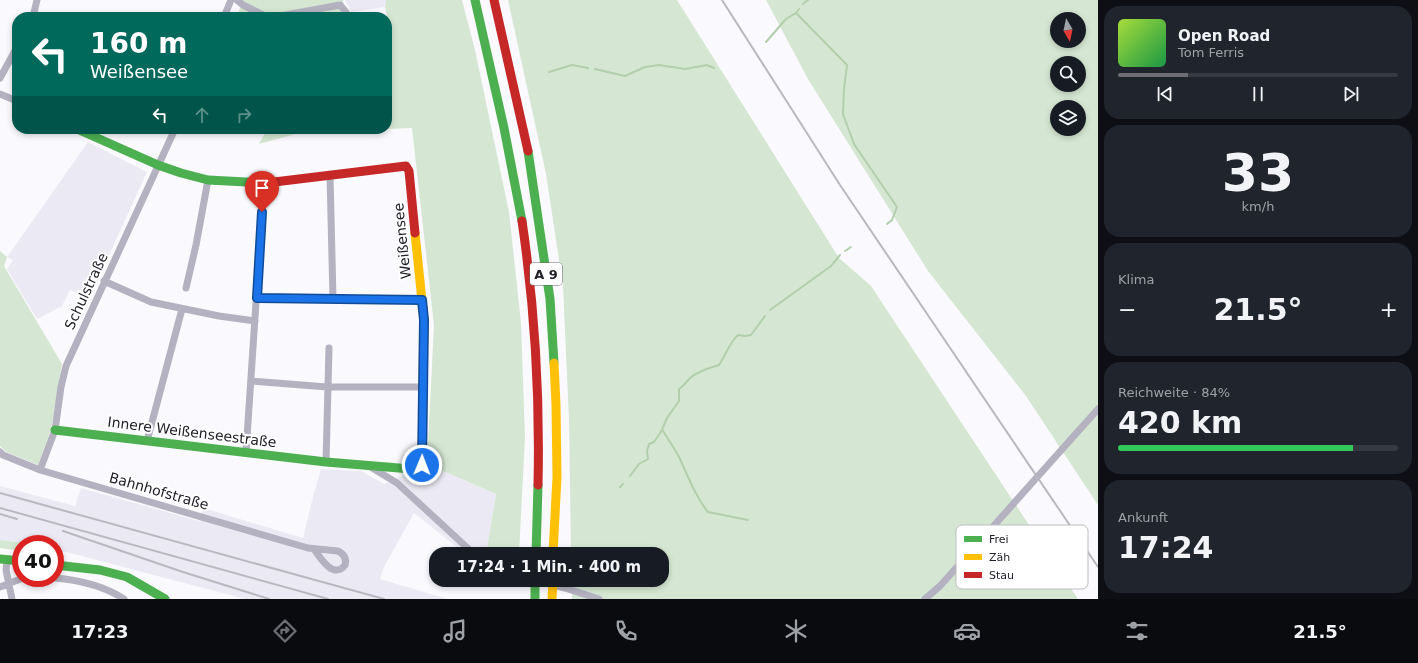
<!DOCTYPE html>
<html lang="de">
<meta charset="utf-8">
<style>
:root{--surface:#171b24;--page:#20242c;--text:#f1f3f6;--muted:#9ea1a6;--line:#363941;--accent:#6e6d74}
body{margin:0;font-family:"DejaVu Sans",sans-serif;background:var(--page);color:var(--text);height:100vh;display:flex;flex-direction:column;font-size:15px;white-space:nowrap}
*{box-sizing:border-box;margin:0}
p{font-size:13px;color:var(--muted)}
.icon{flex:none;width:22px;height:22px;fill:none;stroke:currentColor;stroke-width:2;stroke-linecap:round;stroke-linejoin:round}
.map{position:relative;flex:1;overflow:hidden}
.details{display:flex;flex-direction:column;gap:6px;padding:6px;background:#0d0f14;width:320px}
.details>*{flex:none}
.hud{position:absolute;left:12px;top:12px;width:380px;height:122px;border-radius:16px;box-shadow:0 2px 6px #0003;background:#00695c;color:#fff;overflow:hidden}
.needle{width:26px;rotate:171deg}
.controls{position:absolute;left:1050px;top:12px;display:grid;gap:8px}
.controls a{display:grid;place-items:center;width:36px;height:36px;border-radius:50%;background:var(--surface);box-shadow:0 2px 6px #0003;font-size:20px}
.speed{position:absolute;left:12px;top:535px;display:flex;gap:8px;font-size:20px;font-weight:700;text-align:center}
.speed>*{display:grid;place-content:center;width:52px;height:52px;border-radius:50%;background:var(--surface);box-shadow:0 2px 6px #0003;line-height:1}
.speed .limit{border:6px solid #d22;background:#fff;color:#111}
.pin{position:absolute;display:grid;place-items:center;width:34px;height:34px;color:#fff;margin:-41px -17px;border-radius:50% 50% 50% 0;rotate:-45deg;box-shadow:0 0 4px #0007}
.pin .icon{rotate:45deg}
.me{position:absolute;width:44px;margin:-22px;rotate:1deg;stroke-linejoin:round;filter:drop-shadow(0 0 3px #0008)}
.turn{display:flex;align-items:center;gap:14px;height:84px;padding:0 12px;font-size:18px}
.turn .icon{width:52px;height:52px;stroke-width:2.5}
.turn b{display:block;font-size:28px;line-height:34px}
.lanes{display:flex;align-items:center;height:38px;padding:0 12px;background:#0003;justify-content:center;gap:20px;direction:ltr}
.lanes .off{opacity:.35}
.big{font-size:30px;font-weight:800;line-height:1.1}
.details .widget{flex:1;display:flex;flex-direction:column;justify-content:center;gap:6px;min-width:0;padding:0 14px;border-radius:16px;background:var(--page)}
.details .dial{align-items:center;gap:0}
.dial b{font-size:52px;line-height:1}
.song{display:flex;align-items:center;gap:12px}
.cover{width:48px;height:48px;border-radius:6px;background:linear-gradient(135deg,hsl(80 70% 55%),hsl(140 70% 35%))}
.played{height:4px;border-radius:2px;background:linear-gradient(90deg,var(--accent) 25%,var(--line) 25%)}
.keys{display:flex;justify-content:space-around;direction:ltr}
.heat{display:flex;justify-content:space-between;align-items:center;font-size:22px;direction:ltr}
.charge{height:6px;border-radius:3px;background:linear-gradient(90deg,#34c759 84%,var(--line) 0)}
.trip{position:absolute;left:429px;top:547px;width:240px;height:40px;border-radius:16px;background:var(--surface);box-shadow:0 2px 6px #0003;font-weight:800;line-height:40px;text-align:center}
.tab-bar{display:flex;height:64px;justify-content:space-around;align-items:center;background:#090b0e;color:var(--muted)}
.tab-bar .icon{width:28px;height:28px}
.tab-bar .selected{color:var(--accent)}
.tab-bar b{font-size:18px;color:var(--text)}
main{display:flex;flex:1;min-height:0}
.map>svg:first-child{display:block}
</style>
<main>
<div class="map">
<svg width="1098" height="599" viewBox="0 0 1098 599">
<rect width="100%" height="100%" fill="#faf9fd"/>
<path fill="#ebeaf4" d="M 345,0 L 386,0 L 385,7 L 351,12 Z
M 88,142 L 147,172 L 89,299 L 70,290 L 62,306 L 37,319 L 7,269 L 13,260 L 7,257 Z
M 427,464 L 496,494 L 486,554 L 473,554 L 463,552 L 414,513 L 384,567 L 380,579 L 448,599 L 245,599 L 55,549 L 55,544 L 33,544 L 0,540 L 0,486 L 75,506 L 81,488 L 199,521 L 203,508 L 303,538 L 313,497 L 321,469 L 361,471 L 384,484 Z"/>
<path fill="#d5e7d2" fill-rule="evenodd" d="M 242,0 L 343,0 L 346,17 L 241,17 L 238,15 Z
M 386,0 L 462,0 L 475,50 L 509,212 L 521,323 L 525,437 L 519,554 L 486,554 L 496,494 L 427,464 L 434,325 L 412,128 L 387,129 L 387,17 L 385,7 Z
M 508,0 L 677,0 L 839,258 L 871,286 L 1078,599 L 572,599 L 572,580 L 662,580 L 662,554 L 571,554 L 569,419 L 563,286 L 546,174 Z
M 766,0 L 1098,0 L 1098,505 L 1026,396 L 928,271 L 808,79 ZM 1057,19 L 1079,19 L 1079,41 L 1057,41 ZM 1057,63 L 1079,63 L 1079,85 L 1057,85 ZM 1057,107 L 1079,107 L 1079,129 L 1057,129 Z
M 267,129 L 387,129 L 299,133 L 259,144 Z
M 0,251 L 7,257 L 4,266 L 62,364 L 51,430 L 38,465 L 6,452 L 0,446 Z
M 0,540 L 33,544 L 21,544 L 21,551 L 0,548 Z"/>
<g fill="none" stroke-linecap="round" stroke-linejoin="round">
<path stroke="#b2ceac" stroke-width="2" d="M 803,4 L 808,0
M 796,13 L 847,65 L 844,89 L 843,114 L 854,144 L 897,207 L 892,220 L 887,224
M 766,42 L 786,19 L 796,13 L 799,9
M 595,69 L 625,76 L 645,67 L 659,65 L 685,69 L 707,65 L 714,68
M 549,72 L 572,65 L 588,68
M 845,251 L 851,247
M 770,310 L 831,266 L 840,255
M 663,431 C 668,439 674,448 679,457 C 688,476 695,496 708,512 L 748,520
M 630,476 L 639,464 L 648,459 L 647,451 L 649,444 L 654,442 L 662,430 L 667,418 L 679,401 L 679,389 C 684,386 686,382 690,378 C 698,371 709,368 719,365 C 726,355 729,343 738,335 L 745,336 L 751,335 L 765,316
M 620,487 L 623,484"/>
<path stroke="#b4b2c1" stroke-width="7" d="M 237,0 L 243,5 L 267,17
M 266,16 L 280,16 L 340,5 L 346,12 L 346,17
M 33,17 L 37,0
M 224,17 L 231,0
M 0,78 L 17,47
M 0,94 L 17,101
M 330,175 L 333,299
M 104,281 L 151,302 L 219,316 L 255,321
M 186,288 L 196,245 L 208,180
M 257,298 L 422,300
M 252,381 L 327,387 L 424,387
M 147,441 L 182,309
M 0,452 L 3,455 L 40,470 L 308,548 L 338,551 C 344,554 347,558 345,565 C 334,580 320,558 314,549
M 246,452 L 264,183
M 326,462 L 329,348
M 369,466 L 397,483 L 474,554
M 40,470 L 55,430 L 61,387 L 66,366 L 175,129
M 7,559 L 6,570 L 12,599
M 55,578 C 79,580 104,586 124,599
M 535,580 L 565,588 L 599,599
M 0,587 L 23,578
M 925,599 L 940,586 L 1098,409"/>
<path stroke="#4caf50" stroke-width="9" d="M 475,0 L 504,128 L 522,221
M 77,129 L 158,165 L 181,173 L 208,180 L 266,183
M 528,151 L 550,299 L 554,363
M 55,430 L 326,462 L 411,469
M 536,554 L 538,485
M 0,559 L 21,561
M 55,565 L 100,570 L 127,577 L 165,599"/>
<path stroke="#ffc107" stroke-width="9" d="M 411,469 L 417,469 L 422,465 L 424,320 L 415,233
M 553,554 L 557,477 L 556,405 L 554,363"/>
<path stroke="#c62828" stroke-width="9" d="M 494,0 L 528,151
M 266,183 L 406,166 L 409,171 L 415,233
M 522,221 C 535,309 540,396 538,485"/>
<path stroke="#b9b8c1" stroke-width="2" d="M 722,0 L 840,185 L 1098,567
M 0,493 L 384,599
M 0,508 L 328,599
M 0,514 L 17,519
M 63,531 L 183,572 L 269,599"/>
<path stroke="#4caf50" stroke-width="9" d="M 535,580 L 535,599"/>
<path stroke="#ffc107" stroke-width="9" d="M 552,599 L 553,580"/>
</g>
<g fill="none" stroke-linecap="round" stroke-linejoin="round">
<defs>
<path id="route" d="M 262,212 L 257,298 L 422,300 L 424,320 L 422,465"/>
</defs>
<use href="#route" stroke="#114b97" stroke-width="10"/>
<use href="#route" stroke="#1a73e8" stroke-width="7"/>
</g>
<g text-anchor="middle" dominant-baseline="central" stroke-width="4" stroke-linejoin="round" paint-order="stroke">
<rect fill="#fff" stroke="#64646a" stroke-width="1" x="530" y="263" width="32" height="22" rx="3"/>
<g font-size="13" font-weight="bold" fill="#22212a">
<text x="546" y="274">A 9</text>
</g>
<g font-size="14" fill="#22212a" stroke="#fff">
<text transform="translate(402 241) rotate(-96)">Weißensee</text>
<text transform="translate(86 291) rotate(-65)">Schulstraße</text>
<text transform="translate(192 432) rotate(7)">Innere Weißenseestraße</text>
<text transform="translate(159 491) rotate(16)">Bahnhofstraße</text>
</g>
</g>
<rect x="956" y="525" width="132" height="64" rx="6" fill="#fff" stroke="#bdbcbf" stroke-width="1"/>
<rect x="964" y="536" width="18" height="6" fill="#4caf50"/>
<rect x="964" y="554" width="18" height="6" fill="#ffc107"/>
<rect x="964" y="572" width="18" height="6" fill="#c62828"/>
<g font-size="11" fill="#22212a">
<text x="989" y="543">Frei</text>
<text x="989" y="561">Zäh</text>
<text x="989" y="579">Stau</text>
</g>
</svg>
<div class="controls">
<a><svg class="needle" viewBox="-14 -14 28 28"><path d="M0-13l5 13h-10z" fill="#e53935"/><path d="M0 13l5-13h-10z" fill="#9ea1a6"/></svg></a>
<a><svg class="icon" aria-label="search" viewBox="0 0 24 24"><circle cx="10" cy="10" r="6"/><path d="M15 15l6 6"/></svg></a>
<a><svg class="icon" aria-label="layers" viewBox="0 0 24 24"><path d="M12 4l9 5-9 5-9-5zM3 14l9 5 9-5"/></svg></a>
</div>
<div class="speed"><div class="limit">40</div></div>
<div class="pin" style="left:262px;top:212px;background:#d93025"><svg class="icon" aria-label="arrive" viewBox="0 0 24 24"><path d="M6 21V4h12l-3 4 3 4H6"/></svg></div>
<svg class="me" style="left:422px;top:465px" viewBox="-20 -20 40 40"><circle r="17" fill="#1a73e8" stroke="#fff" stroke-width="3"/><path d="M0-11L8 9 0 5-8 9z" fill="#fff"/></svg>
<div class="trip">17:24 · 1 Min. · 400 m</div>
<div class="hud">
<div class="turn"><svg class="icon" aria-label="left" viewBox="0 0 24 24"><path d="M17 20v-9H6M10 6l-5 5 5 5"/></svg><div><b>160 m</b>Weißensee</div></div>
<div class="lanes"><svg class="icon" aria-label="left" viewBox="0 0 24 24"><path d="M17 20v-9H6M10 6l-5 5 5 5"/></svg><svg class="icon off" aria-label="ahead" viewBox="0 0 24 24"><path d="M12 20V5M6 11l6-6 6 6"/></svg><svg class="icon off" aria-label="right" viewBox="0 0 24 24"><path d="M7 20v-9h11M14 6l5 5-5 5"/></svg></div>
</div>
</div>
<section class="details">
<div class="widget">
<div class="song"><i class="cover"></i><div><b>Open Road</b><p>Tom Ferris</p></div></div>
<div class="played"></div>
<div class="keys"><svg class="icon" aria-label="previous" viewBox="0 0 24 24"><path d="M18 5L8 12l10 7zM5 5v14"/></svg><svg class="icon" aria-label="pause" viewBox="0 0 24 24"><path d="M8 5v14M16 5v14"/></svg><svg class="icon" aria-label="next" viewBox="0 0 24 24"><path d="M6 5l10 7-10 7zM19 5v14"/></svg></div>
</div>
<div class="widget dial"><b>33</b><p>km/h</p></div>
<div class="widget"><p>Klima</p>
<div class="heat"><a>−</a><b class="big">21.5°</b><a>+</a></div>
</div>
<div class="widget"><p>Reichweite · 84%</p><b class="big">420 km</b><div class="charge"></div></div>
<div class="widget"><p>Ankunft</p><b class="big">17:24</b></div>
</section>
</main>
<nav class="tab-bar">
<b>17:23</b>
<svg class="icon selected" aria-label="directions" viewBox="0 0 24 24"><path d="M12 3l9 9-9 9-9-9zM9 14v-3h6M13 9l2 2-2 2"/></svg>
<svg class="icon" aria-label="music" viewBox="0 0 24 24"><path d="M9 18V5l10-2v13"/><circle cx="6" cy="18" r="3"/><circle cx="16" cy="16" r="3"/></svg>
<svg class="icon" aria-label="phone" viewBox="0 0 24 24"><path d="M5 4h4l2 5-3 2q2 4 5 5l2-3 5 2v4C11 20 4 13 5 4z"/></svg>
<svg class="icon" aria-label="climate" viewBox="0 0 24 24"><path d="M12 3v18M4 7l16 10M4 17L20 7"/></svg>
<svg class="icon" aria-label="car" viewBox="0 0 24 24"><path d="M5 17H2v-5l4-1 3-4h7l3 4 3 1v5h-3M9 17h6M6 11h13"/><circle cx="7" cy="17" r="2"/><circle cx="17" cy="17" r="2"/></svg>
<svg class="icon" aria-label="filters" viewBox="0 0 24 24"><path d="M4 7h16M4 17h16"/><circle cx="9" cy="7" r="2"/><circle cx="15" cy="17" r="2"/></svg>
<b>21.5°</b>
</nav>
